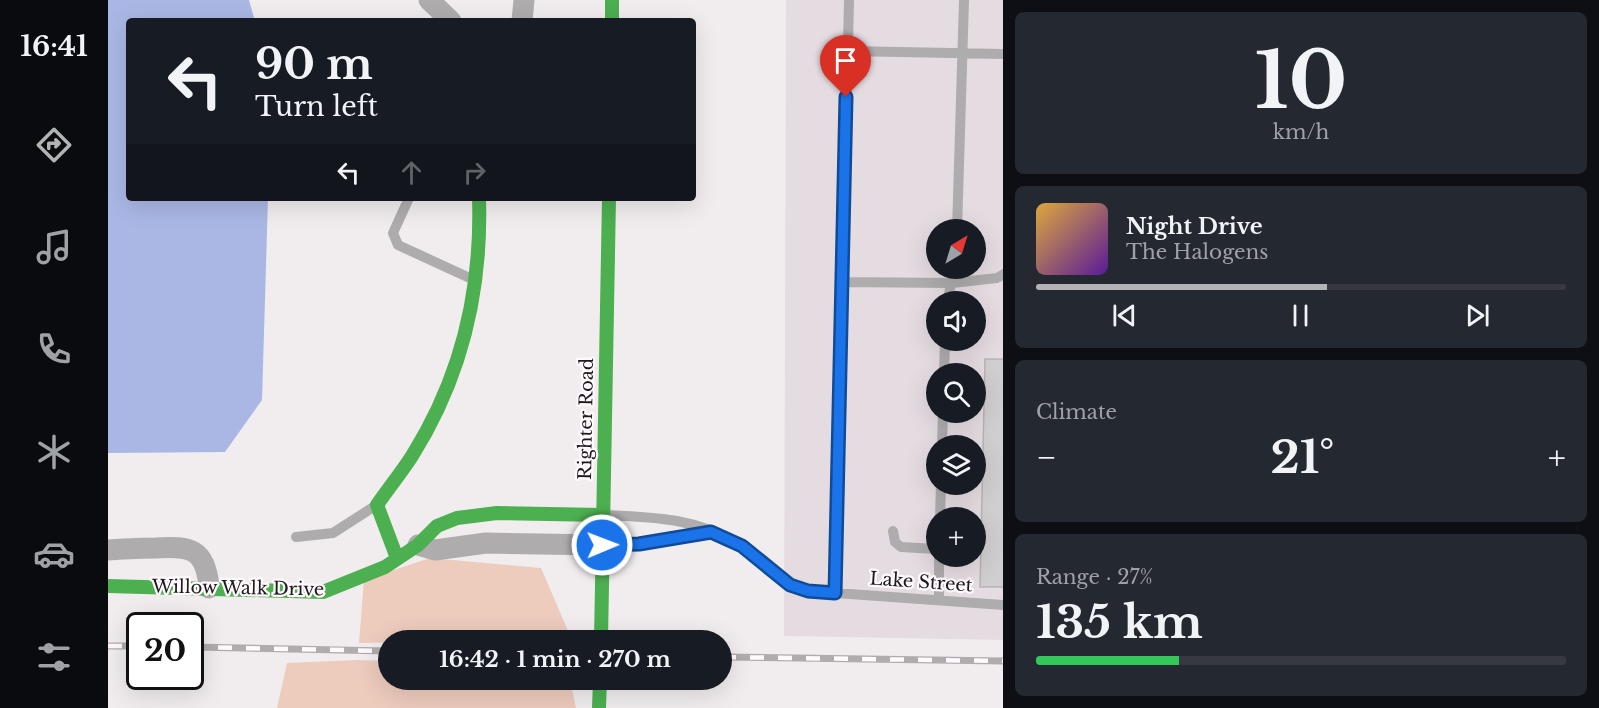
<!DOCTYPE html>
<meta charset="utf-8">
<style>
:root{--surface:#171b24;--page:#242831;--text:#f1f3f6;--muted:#9ea1a6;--line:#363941;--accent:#b3b3b5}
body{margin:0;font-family:"Libre Baskerville",serif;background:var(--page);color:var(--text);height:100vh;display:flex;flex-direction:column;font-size:22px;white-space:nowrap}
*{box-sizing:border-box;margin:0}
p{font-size:20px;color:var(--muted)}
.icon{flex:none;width:33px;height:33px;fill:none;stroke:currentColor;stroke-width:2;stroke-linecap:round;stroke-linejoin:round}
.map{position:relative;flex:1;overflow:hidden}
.drawer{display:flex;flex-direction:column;gap:12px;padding:12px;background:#0d0f14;width:596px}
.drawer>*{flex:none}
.top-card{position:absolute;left:18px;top:18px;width:570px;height:183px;border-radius:6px;box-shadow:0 6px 24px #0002;background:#171b24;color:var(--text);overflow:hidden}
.needle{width:39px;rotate:38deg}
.buttons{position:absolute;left:818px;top:219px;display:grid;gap:12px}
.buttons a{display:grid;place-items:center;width:60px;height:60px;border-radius:50%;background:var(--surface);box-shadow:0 6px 24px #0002;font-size:30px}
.speed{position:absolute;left:18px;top:612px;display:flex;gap:12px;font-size:30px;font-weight:700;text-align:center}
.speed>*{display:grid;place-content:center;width:78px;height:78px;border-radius:50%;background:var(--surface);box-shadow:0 6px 24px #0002;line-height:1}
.speed .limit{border:3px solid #111;border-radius:9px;background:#fff;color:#111}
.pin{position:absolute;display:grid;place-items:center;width:51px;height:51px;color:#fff;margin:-62px -26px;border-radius:50% 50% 50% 0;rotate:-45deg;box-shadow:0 0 6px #0007}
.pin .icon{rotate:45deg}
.me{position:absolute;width:66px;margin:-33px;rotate:89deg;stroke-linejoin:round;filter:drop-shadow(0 0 4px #0008)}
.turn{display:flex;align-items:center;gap:21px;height:126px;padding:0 30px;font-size:27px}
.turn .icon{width:78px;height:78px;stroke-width:2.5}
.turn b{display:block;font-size:42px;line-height:51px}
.lanes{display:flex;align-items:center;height:57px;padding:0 30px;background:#0003;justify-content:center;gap:30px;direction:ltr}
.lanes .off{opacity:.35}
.big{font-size:45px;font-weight:700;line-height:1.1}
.drawer .card{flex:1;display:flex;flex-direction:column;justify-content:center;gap:9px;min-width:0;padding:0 21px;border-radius:9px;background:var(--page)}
.drawer .dial{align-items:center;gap:0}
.dial b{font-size:78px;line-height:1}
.song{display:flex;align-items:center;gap:18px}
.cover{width:72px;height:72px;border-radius:9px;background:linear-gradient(135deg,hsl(40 70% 55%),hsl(270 70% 35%))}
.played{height:6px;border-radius:3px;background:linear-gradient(90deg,var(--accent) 55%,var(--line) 55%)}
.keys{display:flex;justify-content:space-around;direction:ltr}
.heat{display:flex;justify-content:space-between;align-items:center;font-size:33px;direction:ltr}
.charge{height:9px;border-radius:4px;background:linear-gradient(90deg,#34c759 27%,var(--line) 0)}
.trip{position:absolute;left:270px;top:630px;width:354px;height:60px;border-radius:30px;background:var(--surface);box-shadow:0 6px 24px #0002;font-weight:700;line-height:60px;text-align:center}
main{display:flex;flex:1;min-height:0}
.tabs{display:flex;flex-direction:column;width:108px;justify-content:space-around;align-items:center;background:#090b0e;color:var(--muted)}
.tabs .icon{width:42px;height:42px}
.tabs .active{color:var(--accent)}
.tabs b{font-size:27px;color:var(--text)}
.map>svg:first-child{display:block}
</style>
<main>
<nav class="tabs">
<b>16:41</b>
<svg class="icon active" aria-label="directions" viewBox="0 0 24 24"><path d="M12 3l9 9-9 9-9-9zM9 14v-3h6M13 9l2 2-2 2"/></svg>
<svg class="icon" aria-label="music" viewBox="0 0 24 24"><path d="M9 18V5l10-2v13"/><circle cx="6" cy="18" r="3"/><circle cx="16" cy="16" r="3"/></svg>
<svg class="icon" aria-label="phone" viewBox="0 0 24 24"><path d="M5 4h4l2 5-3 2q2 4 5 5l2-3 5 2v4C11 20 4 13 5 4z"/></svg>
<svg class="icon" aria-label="climate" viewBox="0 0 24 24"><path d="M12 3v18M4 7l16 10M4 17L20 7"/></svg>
<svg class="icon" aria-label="car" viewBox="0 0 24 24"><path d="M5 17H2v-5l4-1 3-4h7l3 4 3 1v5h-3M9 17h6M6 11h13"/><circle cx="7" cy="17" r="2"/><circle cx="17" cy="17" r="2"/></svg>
<svg class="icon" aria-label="filters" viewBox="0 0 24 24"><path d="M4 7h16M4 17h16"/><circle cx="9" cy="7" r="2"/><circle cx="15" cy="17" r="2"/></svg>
</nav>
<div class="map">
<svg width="896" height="708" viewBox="0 0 896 708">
<rect width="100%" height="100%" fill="#f1edef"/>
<path fill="#e5dce2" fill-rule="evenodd" d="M 678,0 L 895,0 L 895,640 L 676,636 ZM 828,230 L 867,230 L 867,268 L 828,268 ZM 828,302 L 867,302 L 867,340 L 828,340 ZM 828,374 L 867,374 L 867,412 L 828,412 ZM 828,446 L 867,446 L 867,484 L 828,484 ZM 828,518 L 867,518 L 867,556 L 828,556 Z"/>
<path fill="#edcbbd" d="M 322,558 L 433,568 L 464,640 L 251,643 L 256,580 Z
M 249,660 L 280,661 L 280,680 L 462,680 L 468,708 L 169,708 L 179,663 Z"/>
<path fill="#aab7e4" d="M 0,0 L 141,0 L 147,21 L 21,21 L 21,198 L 160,198 L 154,400 L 117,452 L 0,453 Z"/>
<path fill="#d1ced0" stroke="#b6b4b6" stroke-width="1.5" d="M 877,359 L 896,359 L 896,587 L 872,587 Z"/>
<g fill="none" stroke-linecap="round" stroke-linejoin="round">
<path stroke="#aeacac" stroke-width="10" d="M 740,51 L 896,54
M 301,198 L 285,233 L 290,245 L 366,280
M 849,230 L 856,0
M 733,282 L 844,283 L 889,278 L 896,274
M 840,302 L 845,268
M 836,374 L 837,340
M 834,446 L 835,412
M 497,515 C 545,517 590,518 632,545 C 655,560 672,584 700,591 L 896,605
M 832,518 L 833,484
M 785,531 L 787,542 L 793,547 L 828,549
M 188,537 L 225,533 L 267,506
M 496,545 L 531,544 L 603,532
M 727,593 L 741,0
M 831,600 L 831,556"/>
<path stroke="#aeacac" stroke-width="21" d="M 321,0 L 343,21
M 414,21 L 416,0
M 310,545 L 327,550 L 378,543 L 494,545
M 0,550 C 16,549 32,548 48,548 C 82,546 98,548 101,588"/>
<path stroke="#4caf50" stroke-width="14" d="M 504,0 L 504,21
M 289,558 L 269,505 C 280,489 293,473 304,456 C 353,378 374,290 371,198
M 0,586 L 215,592 L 277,567 L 310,545 L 329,526 L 349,518 L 389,513 L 494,515
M 493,640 L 501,198
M 491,708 L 492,680"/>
<defs>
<path id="rail" d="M 0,646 L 32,646
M 82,647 L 280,651
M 614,657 L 896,661"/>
</defs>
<use href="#rail" stroke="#b0acae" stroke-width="7"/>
<use href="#rail" stroke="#fff9fd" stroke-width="4.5" stroke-dasharray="14" stroke-linecap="butt"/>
</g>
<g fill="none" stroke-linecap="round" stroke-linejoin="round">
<defs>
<path id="route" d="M 494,545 L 531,544 L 603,532 L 634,546 L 682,585 L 700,591 L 727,593 L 738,97"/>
</defs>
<use href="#route" stroke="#114b97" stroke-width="15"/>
<use href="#route" stroke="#1a73e8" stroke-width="10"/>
</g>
<g text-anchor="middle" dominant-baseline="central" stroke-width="4.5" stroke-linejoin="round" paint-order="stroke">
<g font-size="18" fill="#1c1a1b" stroke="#fff9fd">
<text transform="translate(478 419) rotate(-89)">Righter Road</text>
<text transform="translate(813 582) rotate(4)">Lake Street</text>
<text transform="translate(130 588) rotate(1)">Willow Walk Drive</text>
</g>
</g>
</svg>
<div class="buttons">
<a><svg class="needle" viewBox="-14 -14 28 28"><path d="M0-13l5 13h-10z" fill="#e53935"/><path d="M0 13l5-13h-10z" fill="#9ea1a6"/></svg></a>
<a><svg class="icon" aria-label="sound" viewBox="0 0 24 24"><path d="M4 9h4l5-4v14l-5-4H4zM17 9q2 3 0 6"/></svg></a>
<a><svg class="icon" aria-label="search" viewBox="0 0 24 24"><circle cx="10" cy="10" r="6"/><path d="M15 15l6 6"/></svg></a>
<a><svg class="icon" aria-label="layers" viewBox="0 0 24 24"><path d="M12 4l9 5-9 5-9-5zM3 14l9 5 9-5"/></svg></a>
<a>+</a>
</div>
<div class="speed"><div class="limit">20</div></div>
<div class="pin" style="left:738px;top:97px;background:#d93025"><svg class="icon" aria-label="arrive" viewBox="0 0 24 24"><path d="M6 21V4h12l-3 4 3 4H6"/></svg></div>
<svg class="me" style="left:494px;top:545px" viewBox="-20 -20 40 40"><circle r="17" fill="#1a73e8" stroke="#fff" stroke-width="3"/><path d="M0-11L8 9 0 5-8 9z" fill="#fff"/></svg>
<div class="trip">16:42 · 1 min · 270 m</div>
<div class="top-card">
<div class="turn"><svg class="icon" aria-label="left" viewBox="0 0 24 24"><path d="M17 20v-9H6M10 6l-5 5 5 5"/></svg><div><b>90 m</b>Turn left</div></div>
<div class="lanes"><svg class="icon" aria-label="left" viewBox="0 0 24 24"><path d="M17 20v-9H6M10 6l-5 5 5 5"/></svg><svg class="icon off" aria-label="ahead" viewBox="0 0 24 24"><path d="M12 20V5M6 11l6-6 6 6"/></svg><svg class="icon off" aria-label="right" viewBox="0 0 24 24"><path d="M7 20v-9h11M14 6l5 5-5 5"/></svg></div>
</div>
</div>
<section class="drawer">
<div class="card dial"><b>10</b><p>km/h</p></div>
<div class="card">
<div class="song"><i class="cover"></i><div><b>Night Drive</b><p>The Halogens</p></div></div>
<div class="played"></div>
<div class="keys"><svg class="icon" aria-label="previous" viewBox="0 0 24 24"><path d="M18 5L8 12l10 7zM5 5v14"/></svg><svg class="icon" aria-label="pause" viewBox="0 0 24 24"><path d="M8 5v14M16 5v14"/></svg><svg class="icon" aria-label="next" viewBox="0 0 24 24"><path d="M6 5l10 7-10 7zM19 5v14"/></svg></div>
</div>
<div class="card"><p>Climate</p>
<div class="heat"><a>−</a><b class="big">21°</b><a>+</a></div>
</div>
<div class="card"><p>Range · 27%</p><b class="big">135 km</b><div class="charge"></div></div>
</section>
</main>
